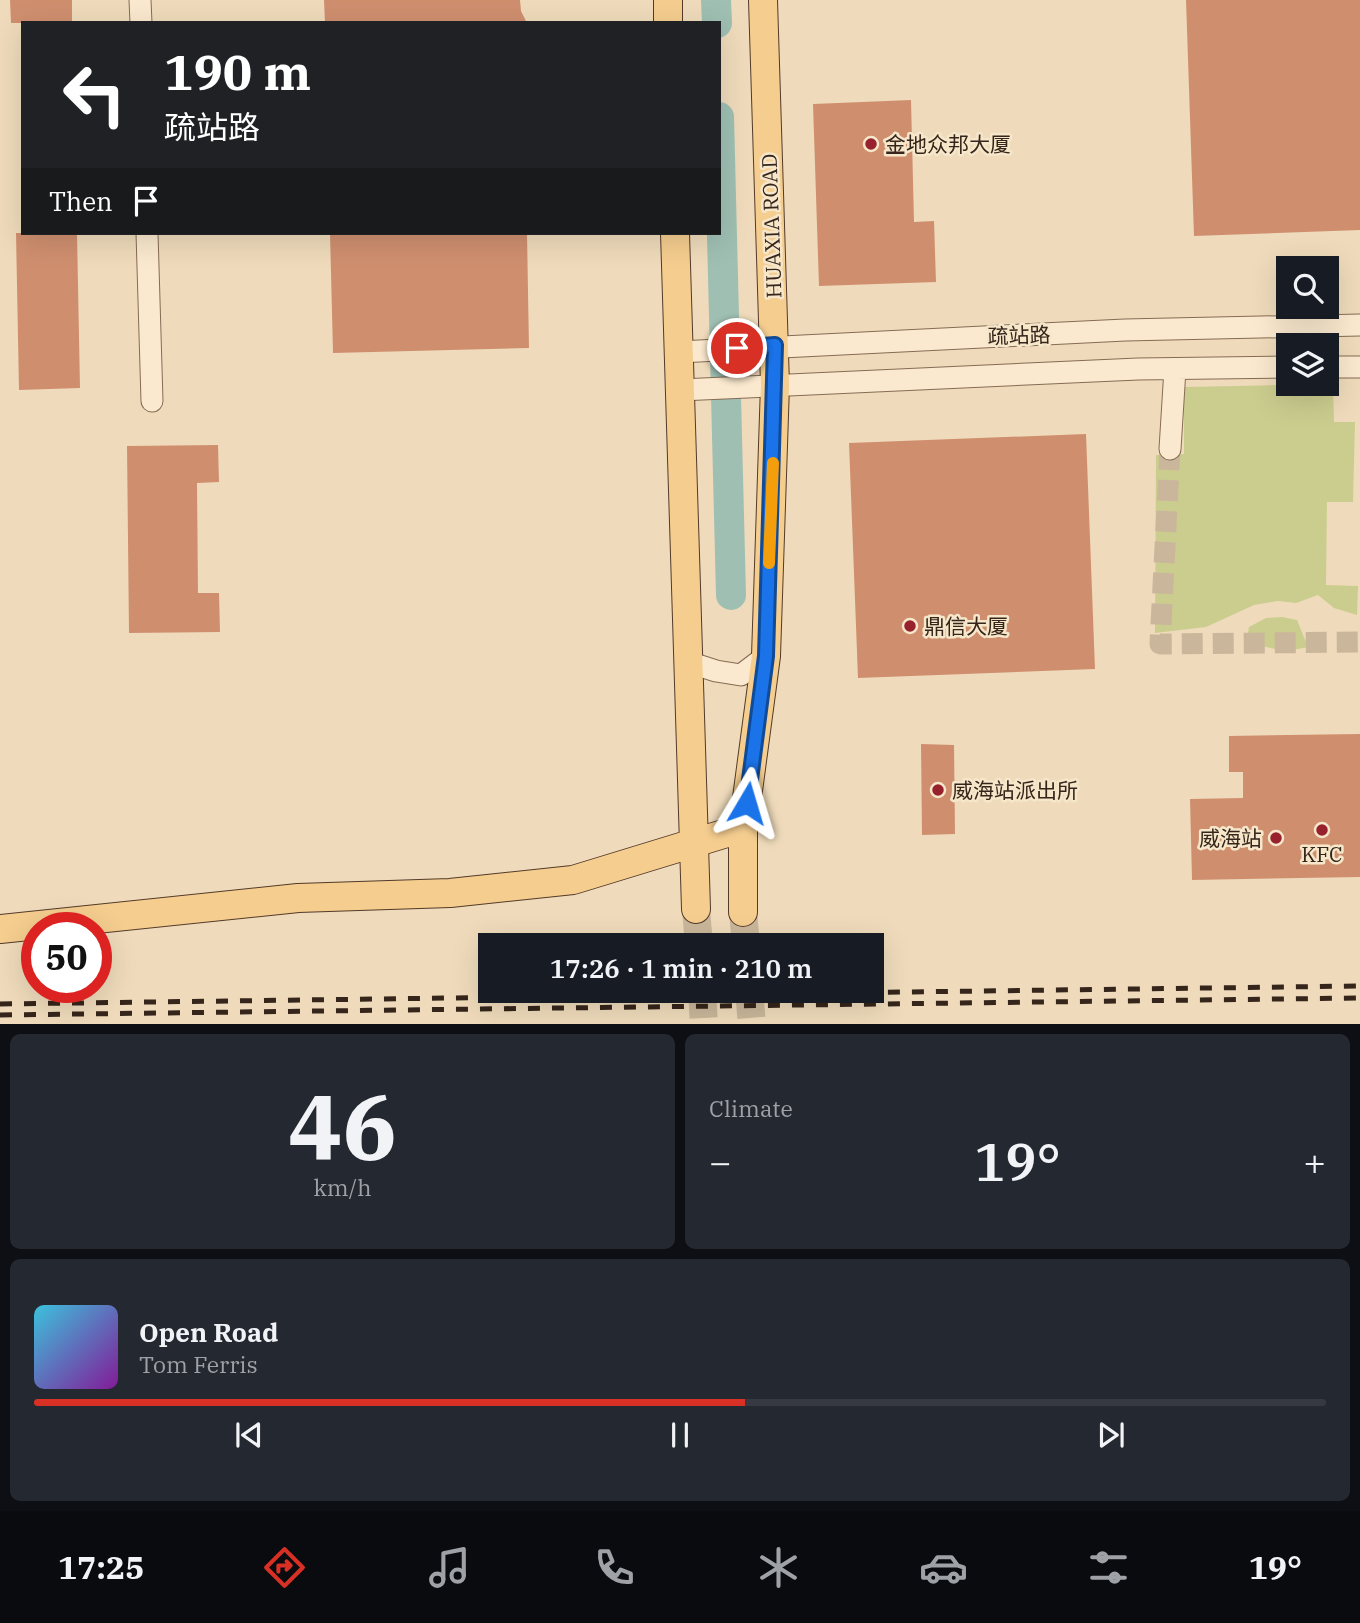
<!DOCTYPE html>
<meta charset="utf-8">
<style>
:root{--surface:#171b24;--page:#242831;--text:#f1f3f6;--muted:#9ea1a6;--line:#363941;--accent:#d93025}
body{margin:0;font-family:"IBM Plex Serif","Noto Sans SC",serif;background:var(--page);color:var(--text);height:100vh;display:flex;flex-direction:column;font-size:26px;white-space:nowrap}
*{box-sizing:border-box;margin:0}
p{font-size:23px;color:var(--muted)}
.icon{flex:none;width:38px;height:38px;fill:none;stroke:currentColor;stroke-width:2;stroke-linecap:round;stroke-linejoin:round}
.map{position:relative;height:1024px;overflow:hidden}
.panel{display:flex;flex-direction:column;gap:10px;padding:10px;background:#0d0f14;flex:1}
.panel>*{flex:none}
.banner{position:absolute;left:21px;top:21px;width:700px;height:214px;border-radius:0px;box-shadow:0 7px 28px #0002;background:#202124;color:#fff;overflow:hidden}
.controls{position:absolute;left:1276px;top:256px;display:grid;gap:14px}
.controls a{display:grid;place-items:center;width:63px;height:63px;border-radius:0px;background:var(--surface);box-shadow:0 7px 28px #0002;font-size:35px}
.speed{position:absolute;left:21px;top:912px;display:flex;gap:14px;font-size:35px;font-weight:700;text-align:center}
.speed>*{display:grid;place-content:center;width:91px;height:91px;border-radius:50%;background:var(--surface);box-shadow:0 7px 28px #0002;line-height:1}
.speed .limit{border:10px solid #d22;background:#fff;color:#111}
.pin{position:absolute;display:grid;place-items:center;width:60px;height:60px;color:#fff;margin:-30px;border:4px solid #fff;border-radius:50%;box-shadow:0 2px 7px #0007}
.me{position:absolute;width:77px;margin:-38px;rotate:7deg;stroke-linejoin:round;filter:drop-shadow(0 0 5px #0008)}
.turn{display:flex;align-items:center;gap:24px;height:147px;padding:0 28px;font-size:32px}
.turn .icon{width:91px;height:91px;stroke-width:2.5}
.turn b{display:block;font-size:49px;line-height:60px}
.then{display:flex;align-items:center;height:66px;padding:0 28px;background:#0003;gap:14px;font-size:26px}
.big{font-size:52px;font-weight:600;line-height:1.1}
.panel .tile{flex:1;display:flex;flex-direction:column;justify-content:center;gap:10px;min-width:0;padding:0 24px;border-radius:10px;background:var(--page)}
.panel .dial{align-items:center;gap:0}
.dial b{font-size:91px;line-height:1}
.song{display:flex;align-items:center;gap:21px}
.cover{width:84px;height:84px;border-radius:10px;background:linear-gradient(135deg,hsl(190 70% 55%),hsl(290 70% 35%))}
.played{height:7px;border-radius:4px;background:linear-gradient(90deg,var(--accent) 55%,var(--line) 55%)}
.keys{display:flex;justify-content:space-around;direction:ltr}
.heat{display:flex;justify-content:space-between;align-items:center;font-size:38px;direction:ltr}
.panel .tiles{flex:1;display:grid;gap:10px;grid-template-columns:1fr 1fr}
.tile:last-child{grid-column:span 2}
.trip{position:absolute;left:478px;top:933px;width:406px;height:70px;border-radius:0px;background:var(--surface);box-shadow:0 7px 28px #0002;font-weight:600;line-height:70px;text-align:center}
.dock{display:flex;height:112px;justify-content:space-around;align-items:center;background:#090b0e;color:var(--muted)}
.dock .icon{width:49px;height:49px}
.dock .active{color:var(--accent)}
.dock b{font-size:32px;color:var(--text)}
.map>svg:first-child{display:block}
</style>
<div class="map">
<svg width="1360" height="1025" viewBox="0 0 1360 1025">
<rect width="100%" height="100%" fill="#efdbbb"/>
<path fill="#cbcd8f" d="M 1333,384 L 1334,422 L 1355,422 L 1353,502 L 1327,502 L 1326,585 L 1358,586 L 1357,615 L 1334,608 L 1318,595 L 1296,603 L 1278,601 L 1254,605 L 1206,627 L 1155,633 L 1156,455 L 1184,454 L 1184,387 Z
M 1282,617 L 1297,620 L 1308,647 C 1290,652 1261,650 1247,638 L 1249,627 L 1266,618 Z"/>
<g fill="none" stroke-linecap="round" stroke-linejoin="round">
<path stroke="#9fbfb3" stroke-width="30" d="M 716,0 L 717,23
M 719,117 L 731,595"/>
</g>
<path fill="#cf8f6f" d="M 10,0 L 72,0 L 72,23 L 11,23 Z
M 324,0 L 520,0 L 521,11 L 527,23 L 325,23 Z
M 1186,0 L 1360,0 L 1360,230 L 1194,236 Z
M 911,100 L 914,222 L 934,221 L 936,282 L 819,286 L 813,104 Z
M 16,233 L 77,233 L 80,388 L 19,390 Z
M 330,233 L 527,233 L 529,348 L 333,353 Z
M 1086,434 L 1095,669 L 858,678 L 849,443 Z
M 218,445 L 219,482 L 197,483 L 198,593 L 219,593 L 220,632 L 129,633 L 127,446 Z
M 1360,734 L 1360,877 L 1192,880 L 1190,799 L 1243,798 L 1243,772 L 1229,772 L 1229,736 Z
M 921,744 L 954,745 L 955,834 L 922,835 Z"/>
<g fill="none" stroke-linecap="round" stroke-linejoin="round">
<path stroke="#cab79b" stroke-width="21" stroke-dasharray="21 10" stroke-linecap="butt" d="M 1170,449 L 1160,644 L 1360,642"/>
<path stroke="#cab79b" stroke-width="28" stroke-dasharray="28 14" stroke-linecap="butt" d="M 696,909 L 699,945
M 743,912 L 746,945
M 702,990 L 704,1025
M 749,990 L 752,1025"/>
<defs>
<path id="minor" d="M 140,0 L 141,23
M 147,233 L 152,401
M 679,352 L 1125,330 L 1360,325
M 1326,367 L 1360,367
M 680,390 L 1138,369 L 1288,367
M 1170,449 L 1175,369
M 688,662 L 716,671 L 741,675 L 766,656"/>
<path id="major" d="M 668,0 L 668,23
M 675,233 L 696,909
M 743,912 L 743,828 L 766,656 L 775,385 L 763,0
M 0,929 L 298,898 L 450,893 L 573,880 L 743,828"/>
</defs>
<use href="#minor" stroke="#866b54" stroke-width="23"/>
<use href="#major" stroke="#533a29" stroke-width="30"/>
<use href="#minor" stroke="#fae9ce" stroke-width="21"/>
<use href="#major" stroke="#f5cd8f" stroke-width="28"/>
<path stroke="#35251a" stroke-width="5" stroke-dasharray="12 12" stroke-linecap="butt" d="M 0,1004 L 1360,986
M 0,1015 L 1360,998"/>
</g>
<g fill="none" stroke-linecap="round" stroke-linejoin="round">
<defs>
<path id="route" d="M 737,348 L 775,345 L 766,656 L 747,803"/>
</defs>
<use href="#route" stroke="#114b97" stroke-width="18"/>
<use href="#route" stroke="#1a73e8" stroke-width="12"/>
<path stroke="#f59e0b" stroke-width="12" d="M 769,563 L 773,463"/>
</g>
<g fill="#97222d" stroke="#f6e6ca" stroke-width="2.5">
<circle cx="871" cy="144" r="7"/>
<circle cx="910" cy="626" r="7"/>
<circle cx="938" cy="790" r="7"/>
<circle cx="1322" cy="830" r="7"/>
<circle cx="1276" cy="838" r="7"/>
</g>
<g text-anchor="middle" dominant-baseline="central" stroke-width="5" stroke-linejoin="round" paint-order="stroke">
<g font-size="21" fill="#35251a" stroke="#f6e6ca" text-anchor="start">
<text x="885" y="144">金地众邦大厦</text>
<text x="924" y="626">鼎信大厦</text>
<text x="952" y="790">威海站派出所</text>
<text x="1262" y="838" text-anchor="end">威海站</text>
<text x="1322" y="854" text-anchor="middle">KFC</text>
</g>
<g font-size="21" fill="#35251a" stroke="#f6e6ca">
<text transform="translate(771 226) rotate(-92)">HUAXIA ROAD</text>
<text transform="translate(1019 335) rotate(-2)">疏站路</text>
</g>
</g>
</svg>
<div class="controls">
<a><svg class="icon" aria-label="search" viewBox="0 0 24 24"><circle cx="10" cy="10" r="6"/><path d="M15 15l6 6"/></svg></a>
<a><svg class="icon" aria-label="layers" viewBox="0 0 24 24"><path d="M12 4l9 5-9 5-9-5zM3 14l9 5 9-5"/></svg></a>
</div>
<div class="speed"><div class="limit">50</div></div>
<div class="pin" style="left:737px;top:348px;background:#d93025"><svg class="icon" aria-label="arrive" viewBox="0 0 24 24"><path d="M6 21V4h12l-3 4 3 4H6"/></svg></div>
<svg class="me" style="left:747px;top:803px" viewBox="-20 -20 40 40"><path d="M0-17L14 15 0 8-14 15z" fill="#1a73e8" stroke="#fff" stroke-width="4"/></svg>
<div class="trip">17:26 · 1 min · 210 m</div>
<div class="banner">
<div class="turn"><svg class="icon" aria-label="left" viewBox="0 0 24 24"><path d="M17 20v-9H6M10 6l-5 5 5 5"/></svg><div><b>190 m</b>疏站路</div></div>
<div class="then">Then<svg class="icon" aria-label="arrive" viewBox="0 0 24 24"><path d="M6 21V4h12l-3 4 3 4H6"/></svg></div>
</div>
</div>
<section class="panel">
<div class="tiles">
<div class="tile dial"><b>46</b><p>km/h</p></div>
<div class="tile"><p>Climate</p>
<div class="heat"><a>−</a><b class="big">19°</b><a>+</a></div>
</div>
<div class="tile">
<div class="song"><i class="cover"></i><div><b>Open Road</b><p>Tom Ferris</p></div></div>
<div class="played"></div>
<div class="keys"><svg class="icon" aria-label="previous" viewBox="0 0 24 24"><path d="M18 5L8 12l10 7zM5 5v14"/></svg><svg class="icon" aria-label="pause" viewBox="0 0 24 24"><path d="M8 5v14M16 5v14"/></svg><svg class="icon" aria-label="next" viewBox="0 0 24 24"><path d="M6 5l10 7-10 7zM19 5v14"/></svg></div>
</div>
</div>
</section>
<nav class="dock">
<b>17:25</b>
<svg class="icon active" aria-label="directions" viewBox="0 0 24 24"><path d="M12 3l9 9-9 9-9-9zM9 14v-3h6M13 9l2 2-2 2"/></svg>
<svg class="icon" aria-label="music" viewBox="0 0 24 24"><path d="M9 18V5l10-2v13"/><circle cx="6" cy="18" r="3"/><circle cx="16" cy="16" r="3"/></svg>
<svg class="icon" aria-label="phone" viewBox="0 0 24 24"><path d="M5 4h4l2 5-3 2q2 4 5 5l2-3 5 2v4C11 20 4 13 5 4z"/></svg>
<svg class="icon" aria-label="climate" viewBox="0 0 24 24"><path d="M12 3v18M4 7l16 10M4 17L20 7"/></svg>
<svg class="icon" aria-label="car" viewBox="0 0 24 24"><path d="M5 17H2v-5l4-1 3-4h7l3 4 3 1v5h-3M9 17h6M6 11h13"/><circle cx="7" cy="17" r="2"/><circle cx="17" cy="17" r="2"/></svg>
<svg class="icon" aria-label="filters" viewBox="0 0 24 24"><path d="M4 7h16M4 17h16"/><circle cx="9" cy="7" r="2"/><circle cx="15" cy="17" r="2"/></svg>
<b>19°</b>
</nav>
